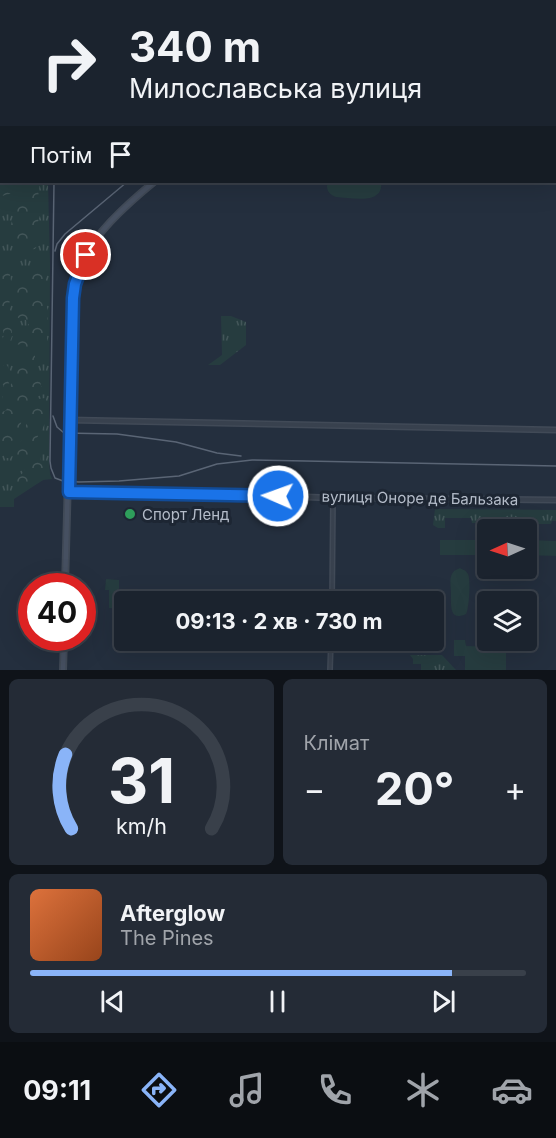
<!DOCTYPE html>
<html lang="uk">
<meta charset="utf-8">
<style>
:root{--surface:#1b232e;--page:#242b36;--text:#f1f3f6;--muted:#a0a4aa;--line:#39404a;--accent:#8ab4f8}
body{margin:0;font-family:Inter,sans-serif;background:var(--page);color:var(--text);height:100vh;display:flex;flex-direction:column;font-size:22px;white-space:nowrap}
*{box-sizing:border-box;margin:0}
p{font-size:20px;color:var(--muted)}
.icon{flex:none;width:33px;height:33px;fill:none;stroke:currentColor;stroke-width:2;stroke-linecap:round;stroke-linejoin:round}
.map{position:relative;height:670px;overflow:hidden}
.side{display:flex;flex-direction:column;gap:9px;padding:9px;background:#0f1319;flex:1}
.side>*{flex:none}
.guide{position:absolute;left:0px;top:0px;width:556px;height:183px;box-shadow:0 6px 24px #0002,0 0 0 2px var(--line);background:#1b232e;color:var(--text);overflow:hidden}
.needle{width:39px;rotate:267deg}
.buttons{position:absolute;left:477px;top:519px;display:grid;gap:12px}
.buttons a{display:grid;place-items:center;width:60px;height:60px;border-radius:6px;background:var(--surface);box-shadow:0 6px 24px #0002,0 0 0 2px var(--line);font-size:30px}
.speed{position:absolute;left:18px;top:573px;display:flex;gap:12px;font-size:30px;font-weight:700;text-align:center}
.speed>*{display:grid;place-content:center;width:78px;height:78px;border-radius:50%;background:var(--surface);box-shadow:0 6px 24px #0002,0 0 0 2px var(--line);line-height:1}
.speed .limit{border:9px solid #d22;background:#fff;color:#111}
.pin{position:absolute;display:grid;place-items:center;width:51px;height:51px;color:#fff;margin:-26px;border:3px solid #fff;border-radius:50%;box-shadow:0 2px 6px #0007}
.me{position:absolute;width:66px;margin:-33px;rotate:272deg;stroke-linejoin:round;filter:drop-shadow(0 0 4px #0008)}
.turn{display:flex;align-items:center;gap:21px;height:126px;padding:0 30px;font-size:27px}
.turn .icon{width:78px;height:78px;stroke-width:2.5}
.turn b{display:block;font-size:42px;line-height:51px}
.then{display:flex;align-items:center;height:57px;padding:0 30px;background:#0003;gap:12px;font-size:22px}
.big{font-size:45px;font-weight:700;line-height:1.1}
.side .card{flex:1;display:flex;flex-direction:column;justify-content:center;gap:9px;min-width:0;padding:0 21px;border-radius:9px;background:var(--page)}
.side .dial{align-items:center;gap:0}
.dial svg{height:156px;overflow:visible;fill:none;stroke:var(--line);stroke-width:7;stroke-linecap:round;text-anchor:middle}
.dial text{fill:var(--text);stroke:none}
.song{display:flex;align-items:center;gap:18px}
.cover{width:72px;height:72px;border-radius:9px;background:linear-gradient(135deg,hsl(20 70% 55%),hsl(20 70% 35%))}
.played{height:6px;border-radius:3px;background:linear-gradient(90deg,var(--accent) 85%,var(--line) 85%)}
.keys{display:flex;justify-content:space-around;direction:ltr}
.heat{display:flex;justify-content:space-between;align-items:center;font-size:33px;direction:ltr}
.side .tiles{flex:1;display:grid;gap:9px;grid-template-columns:1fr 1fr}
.card:last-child{grid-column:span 2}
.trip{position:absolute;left:114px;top:591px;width:330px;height:60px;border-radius:6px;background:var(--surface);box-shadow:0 6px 24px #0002,0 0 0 2px var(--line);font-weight:700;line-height:60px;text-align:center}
.tab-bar{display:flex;height:96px;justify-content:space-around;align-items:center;background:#0b0e12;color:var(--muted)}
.tab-bar .icon{width:42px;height:42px}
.tab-bar .current{color:var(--accent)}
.tab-bar b{font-size:27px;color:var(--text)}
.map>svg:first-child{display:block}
</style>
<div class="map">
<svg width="556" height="670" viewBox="0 0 556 670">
<defs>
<pattern id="grass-tufts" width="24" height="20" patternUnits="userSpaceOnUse" patternTransform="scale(1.5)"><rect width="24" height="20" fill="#263c3f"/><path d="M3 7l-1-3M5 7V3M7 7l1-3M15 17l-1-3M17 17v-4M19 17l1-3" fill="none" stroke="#435659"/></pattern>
<pattern id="forest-crowns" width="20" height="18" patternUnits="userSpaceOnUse" patternTransform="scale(1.5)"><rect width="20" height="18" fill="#263c3f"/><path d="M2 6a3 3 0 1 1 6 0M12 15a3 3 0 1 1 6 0" fill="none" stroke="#435659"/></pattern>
</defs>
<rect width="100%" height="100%" fill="#242f3e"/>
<path fill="url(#grass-tufts)" d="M 0,0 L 49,0 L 49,2 L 2,2 L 2,182 L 48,182 L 50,263 L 49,461 L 50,474 L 52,479 L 43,480 L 14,499 L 14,507 L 0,507 Z
M 221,316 L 231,316 L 246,322 L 246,345 L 220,365 L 208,365 L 222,355 Z
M 435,509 L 556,510 L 556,521 L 552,521 L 551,524 L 525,524 L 525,519 L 499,520 L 498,523 L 472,523 L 471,518 L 445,518 L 445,528 L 438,528 L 433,525 Z
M 410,655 L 442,655 L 456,670 L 421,670 L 421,664 L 413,664 L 413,659 Z"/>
<path fill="url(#forest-crowns)" d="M 2,182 L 40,182 L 38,197 L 42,209 L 37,225 L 41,233 L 40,242 L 35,249 L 26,250 L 19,248 L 17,241 L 10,230 L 12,220 L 17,211 L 15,197 L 20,191 L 19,182 L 13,193 L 2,196 Z
M 5,254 L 8,254 L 8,265 L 12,286 L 9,305 L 11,314 L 12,336 L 5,355 L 1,353 L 1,343 L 4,335 L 2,326 L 5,321 L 1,313 L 1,303 L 6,299 L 7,295 L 2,292 L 3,258 Z
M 41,268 L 46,271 L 45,300 L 48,311 L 47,341 L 42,341 L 35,350 L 35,375 L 40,381 L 42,390 L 35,393 L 33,389 L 26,388 L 23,390 L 29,394 L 28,402 L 29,406 L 36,405 L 38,399 L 45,398 C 52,413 43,432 32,444 L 40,445 L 41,462 L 46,469 L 41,473 L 43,480 L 17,495 L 13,494 L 14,488 L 13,481 L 24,472 L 25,463 L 16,456 L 12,456 L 10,458 L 5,458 L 4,454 L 23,439 L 22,433 L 28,421 L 25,418 L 22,419 C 18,433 22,439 5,443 L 1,440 L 2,412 L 7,410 L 3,406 L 2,389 L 4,386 L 1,383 L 0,371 L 2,366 L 7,365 L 10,371 L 7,378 L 10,386 L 15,377 L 12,372 L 20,364 L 16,360 L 18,352 L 22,345 L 15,344 L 17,334 L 22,325 L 25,329 L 29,325 L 26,320 L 20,319 L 13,314 L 15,306 L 13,273 L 18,269 L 22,272 L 28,269 Z"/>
<path fill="#263c3f" d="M 328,182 L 381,182 C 384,205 352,198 336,197 C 329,195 325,189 328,182 Z
M 440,540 L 487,540 L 487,555 L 440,555 Z
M 527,540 L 556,541 L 556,556 L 527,555 Z
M 460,568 C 463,570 466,570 468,574 C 471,580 469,609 466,614 C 449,622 451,605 451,594 C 451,588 449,579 452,574 C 454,570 456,570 460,568 Z
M 106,579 L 119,580 L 119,608 L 109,608 L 109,590 L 105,590 Z
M 454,640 L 465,640 L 466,646 L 506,647 L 506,670 L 465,670 L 465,656 L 454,656 Z"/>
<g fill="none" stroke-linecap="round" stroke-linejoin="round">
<defs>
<path id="minor" d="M 332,602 L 333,498
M 330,670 L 331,640"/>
<path id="tertiary" d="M 70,420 L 556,430
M 69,492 L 224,494 L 333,498 L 556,500"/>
<path id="secondary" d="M 365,0 L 370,1 L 378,0
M 338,2 L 338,0
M 65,586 L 73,298 C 76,283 79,267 87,253 C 100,228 132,200 154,182
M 63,670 L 64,638"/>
</defs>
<use href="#minor" stroke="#414a57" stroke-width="6"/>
<use href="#tertiary" stroke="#414a57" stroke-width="7"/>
<use href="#secondary" stroke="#414a57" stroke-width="8"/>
<use href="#minor" stroke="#38414e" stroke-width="3"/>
<use href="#tertiary" stroke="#38414e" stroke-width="4"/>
<use href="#secondary" stroke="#465061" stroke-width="4.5"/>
<path stroke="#5a6575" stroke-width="1.5" d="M 319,2 L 319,0
M 54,182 L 50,461 L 51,468 L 55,478 L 63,481 L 79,482 L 119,481 L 179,476 L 217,464 L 252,460 L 556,466
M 55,251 L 57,244 L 65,234 L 127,182
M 53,416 L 57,427 L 64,433 L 117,434 L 176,442 L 217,453 L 241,456"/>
</g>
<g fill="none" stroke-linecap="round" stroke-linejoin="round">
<defs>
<path id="route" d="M 86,255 L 75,284 L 73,298 L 69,492 L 278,496"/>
</defs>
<use href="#route" stroke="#114b97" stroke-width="15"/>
<use href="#route" stroke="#1a73e8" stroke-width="10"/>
</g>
<circle fill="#2e9e5b" stroke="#1d2633" stroke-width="2" cx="130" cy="514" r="6"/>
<g text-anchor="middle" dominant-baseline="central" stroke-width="6" stroke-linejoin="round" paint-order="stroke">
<g font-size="15" fill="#b4bcc9" stroke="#1d2633">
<text transform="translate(420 498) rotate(1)">вулиця Оноре де Бальзака</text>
</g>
<g font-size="15" fill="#b4bcc9" stroke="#1d2633" text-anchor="start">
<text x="142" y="514">Спорт Ленд</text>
</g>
</g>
</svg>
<div class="buttons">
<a><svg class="needle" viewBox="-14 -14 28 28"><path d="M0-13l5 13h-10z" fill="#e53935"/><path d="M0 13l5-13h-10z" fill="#a0a4aa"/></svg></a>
<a><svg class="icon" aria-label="layers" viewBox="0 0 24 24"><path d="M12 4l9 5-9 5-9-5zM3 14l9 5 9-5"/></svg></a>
</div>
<div class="speed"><div class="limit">40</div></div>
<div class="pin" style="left:86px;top:255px;background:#d93025"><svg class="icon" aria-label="arrive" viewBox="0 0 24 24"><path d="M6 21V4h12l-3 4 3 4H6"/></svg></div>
<svg class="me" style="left:278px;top:496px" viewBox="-20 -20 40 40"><circle r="17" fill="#1a73e8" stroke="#fff" stroke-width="3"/><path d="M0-11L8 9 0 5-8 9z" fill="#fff"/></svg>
<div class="trip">09:13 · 2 хв · 730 m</div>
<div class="guide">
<div class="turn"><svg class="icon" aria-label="right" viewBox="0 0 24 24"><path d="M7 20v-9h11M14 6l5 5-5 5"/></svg><div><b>340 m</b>Милославська вулиця</div></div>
<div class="then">Потім<svg class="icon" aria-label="arrive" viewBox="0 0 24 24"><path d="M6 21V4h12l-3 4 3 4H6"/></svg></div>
</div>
</div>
<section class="side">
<div class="tiles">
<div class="card dial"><svg viewBox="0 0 100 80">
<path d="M14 69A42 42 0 1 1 86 69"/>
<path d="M14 69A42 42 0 0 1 11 31" stroke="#8ab4f8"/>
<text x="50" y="56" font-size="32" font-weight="700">31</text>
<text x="50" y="72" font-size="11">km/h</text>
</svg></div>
<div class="card"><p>Клімат</p>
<div class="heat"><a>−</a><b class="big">20°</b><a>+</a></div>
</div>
<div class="card">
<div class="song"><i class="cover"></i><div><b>Afterglow</b><p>The Pines</p></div></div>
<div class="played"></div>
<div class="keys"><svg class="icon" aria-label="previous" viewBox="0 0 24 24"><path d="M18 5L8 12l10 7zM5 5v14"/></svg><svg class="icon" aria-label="pause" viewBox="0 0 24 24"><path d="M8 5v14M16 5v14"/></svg><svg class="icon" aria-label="next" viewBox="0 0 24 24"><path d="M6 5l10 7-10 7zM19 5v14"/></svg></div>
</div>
</div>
</section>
<nav class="tab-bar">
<b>09:11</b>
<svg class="icon current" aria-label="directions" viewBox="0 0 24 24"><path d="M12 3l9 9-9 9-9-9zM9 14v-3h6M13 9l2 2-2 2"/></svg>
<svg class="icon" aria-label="music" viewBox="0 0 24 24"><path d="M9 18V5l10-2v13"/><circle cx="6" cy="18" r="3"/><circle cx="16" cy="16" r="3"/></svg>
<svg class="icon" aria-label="phone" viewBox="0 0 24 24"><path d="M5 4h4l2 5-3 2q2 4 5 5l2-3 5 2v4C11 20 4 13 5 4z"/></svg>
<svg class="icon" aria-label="climate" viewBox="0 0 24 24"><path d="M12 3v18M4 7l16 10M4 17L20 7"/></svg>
<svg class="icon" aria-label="car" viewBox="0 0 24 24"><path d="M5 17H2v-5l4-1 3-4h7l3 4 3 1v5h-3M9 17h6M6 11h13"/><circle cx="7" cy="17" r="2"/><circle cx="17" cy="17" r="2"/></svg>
</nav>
